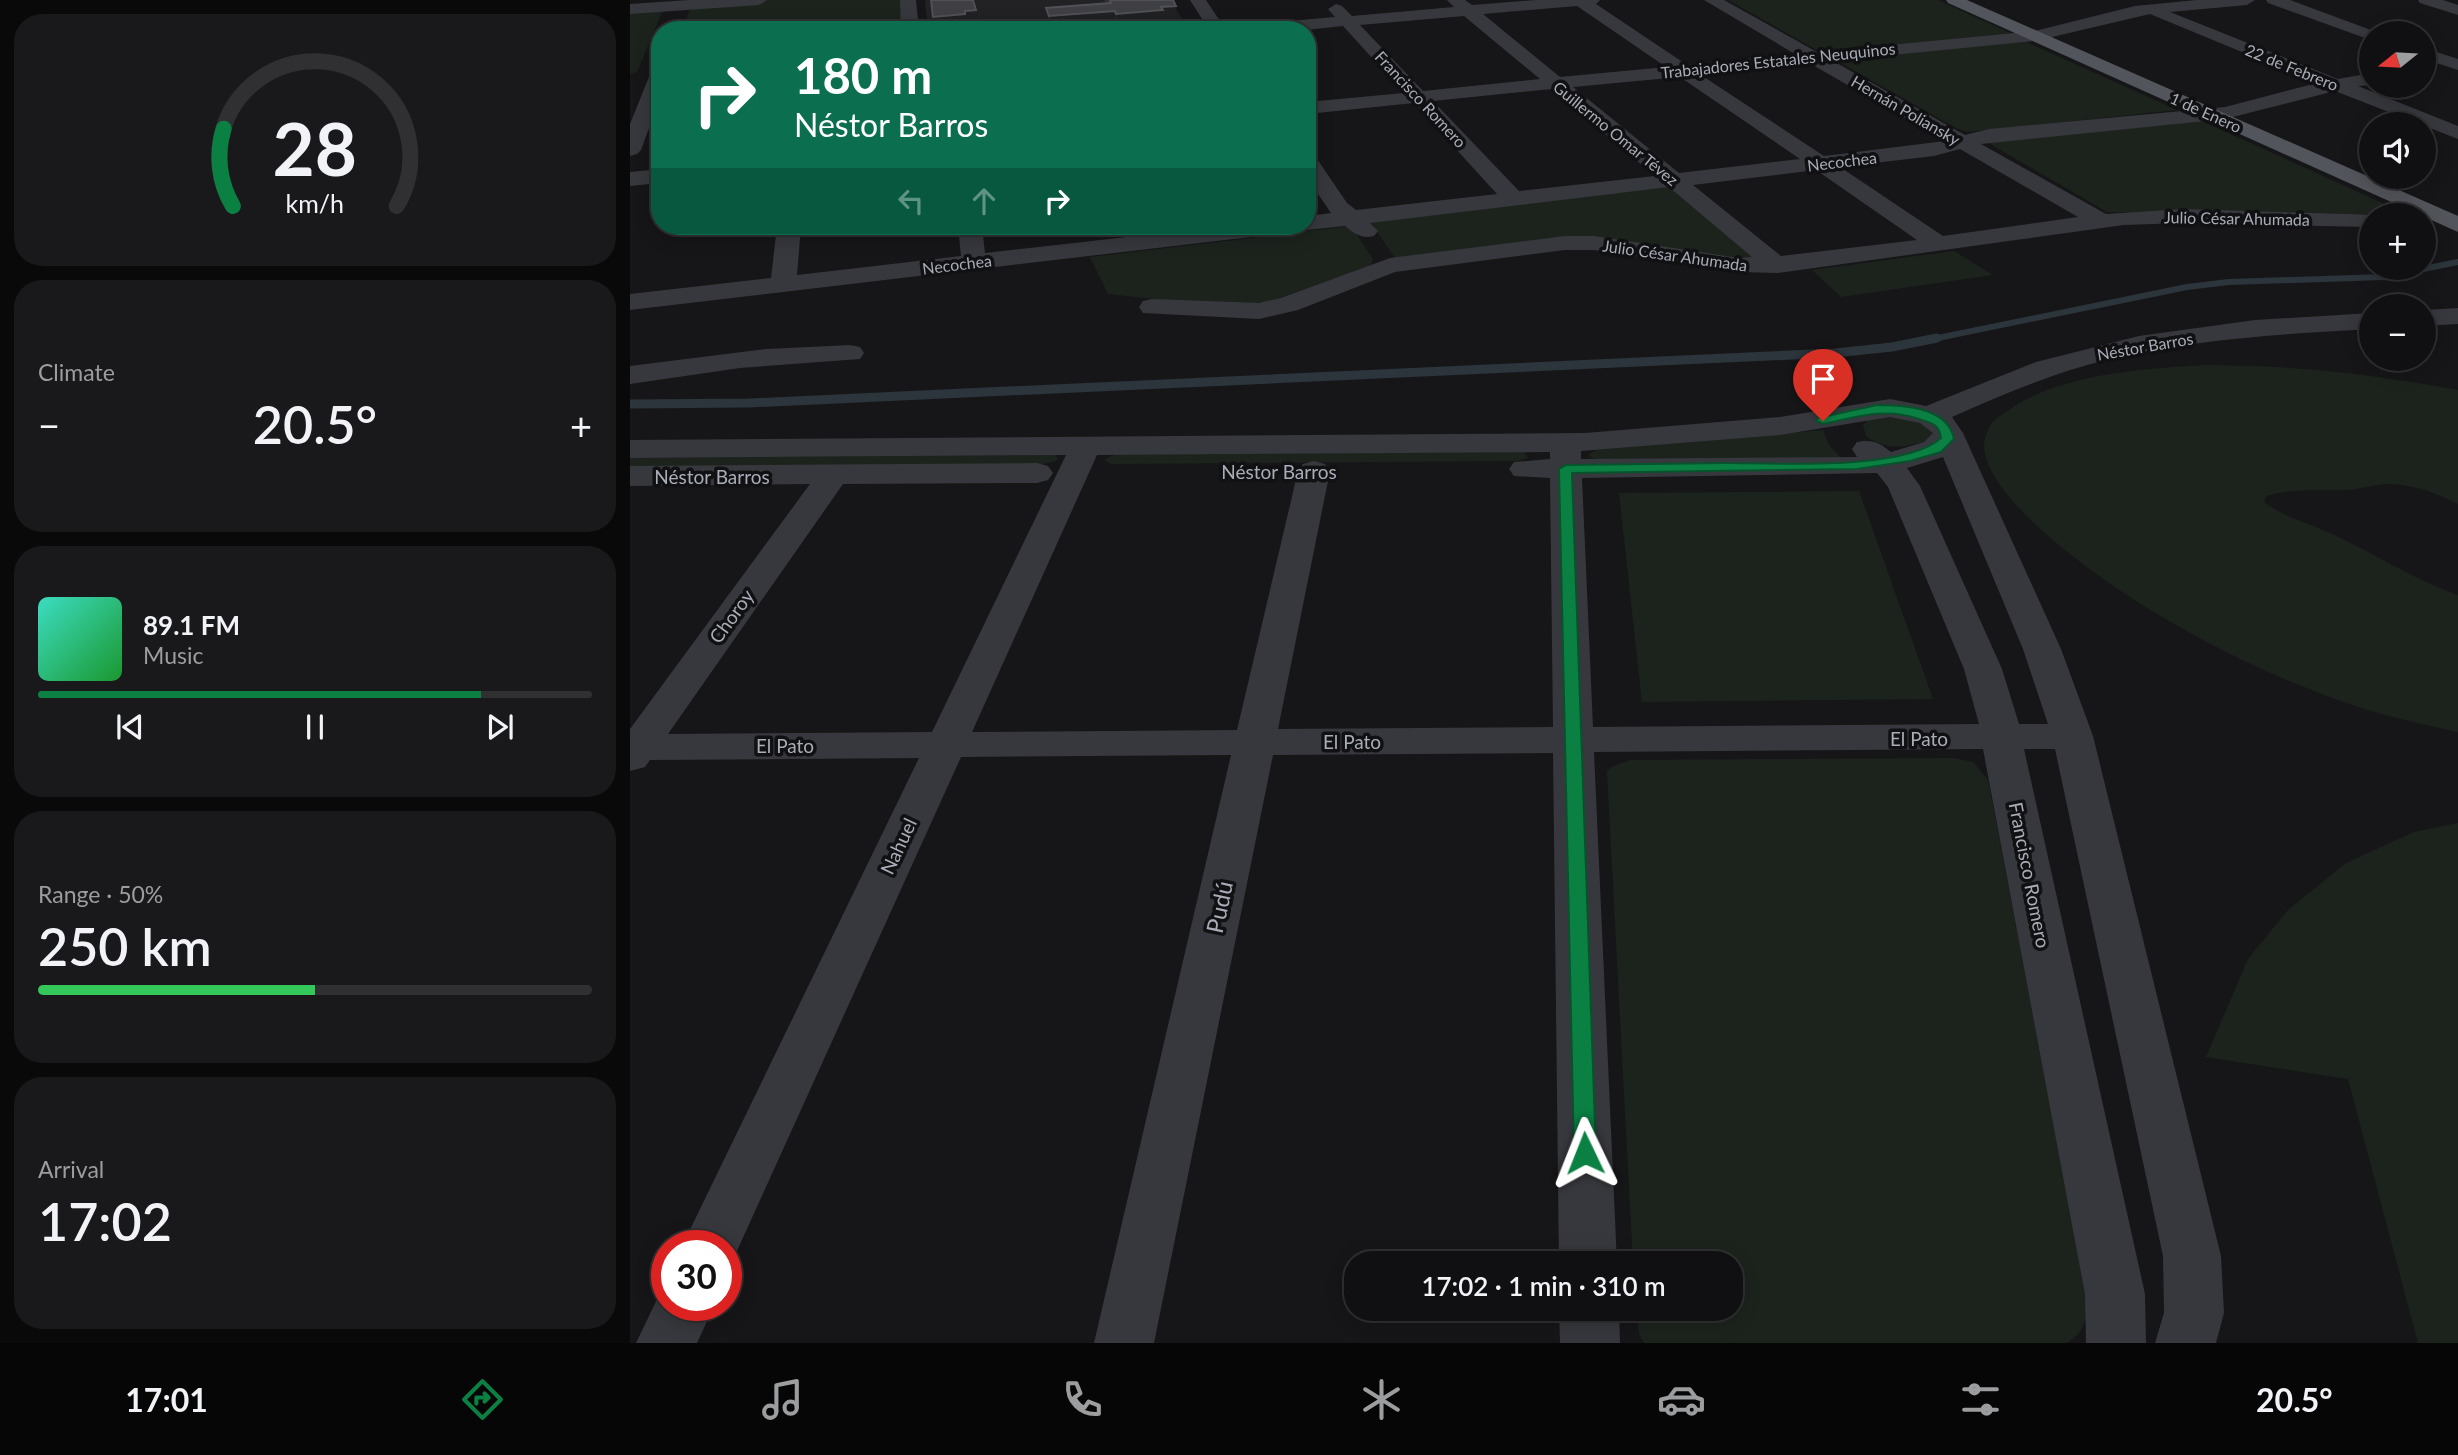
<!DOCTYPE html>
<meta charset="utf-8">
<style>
:root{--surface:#101012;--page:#19191b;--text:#f1f3f6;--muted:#9c9d9f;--line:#303032;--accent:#0b8043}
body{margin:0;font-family:Lato,sans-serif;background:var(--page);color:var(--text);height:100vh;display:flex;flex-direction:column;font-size:26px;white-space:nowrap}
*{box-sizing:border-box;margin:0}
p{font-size:23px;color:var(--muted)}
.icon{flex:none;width:38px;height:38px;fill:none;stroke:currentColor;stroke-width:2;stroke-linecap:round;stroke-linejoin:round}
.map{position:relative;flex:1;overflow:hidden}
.side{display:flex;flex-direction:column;gap:14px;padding:14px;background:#09090a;width:630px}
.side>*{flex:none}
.hud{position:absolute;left:21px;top:21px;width:665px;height:214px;border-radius:28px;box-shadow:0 4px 18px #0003,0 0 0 2px var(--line);background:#0b6e4f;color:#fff;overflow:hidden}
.needle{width:46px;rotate:252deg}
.buttons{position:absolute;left:1729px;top:21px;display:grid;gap:14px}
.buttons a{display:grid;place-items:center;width:77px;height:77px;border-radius:50%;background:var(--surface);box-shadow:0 4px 18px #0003,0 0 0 2px var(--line);font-size:35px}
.speed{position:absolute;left:21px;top:1230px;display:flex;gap:14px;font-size:35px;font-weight:700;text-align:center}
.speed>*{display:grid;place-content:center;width:91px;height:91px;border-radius:50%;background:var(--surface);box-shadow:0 4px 18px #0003,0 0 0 2px var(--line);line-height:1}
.speed .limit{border:10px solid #d22;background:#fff;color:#111}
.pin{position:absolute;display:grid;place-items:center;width:60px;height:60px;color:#fff;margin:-72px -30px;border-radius:50% 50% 50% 0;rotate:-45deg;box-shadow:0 0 7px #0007}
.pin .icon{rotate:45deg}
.me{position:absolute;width:77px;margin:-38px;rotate:358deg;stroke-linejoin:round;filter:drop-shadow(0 0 5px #0008)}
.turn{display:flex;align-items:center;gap:24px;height:147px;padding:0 28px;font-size:32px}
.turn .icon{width:91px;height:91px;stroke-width:2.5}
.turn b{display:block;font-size:49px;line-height:60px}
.lanes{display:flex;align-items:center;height:66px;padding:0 28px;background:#0003;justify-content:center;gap:35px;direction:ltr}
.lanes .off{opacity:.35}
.big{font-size:52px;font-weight:600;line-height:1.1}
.side .widget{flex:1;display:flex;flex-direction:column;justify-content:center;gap:10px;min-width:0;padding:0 24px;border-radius:28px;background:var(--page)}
.side .dial{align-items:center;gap:0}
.dial svg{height:182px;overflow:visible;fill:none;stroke:var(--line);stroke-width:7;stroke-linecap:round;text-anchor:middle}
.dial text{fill:var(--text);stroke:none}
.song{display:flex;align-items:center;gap:21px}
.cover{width:84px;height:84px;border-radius:10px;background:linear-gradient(135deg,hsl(170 70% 55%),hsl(130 70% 35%))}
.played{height:7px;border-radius:4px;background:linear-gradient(90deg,var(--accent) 80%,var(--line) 80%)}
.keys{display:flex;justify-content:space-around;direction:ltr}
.heat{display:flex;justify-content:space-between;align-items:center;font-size:38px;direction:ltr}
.charge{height:10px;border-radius:5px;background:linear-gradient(90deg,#34c759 50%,var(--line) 0)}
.trip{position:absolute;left:714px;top:1251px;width:399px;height:70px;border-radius:28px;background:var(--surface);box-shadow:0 4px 18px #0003,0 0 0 2px var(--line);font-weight:600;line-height:70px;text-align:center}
.tab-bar{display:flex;height:112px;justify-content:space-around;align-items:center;background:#060607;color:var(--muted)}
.tab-bar .icon{width:49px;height:49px}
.tab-bar .selected{color:var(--accent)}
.tab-bar b{font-size:32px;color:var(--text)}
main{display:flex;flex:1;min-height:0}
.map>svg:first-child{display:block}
</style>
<main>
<section class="side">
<div class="widget dial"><svg viewBox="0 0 100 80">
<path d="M14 69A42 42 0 1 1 86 69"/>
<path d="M14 69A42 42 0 0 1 10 35" stroke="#0b8043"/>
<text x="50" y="56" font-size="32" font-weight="700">28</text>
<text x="50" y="72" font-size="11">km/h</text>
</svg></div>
<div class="widget"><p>Climate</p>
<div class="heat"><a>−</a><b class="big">20.5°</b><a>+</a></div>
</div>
<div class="widget">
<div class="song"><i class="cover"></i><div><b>89.1 FM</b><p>Music</p></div></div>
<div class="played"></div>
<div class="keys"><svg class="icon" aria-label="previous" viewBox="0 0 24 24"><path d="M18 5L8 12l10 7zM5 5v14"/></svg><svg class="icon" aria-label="pause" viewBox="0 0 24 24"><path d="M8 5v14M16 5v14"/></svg><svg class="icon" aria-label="next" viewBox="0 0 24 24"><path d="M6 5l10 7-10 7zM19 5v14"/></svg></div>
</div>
<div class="widget"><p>Range · 50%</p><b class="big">250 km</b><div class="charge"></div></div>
<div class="widget"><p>Arrival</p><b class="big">17:02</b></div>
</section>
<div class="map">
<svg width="1828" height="1343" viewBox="0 0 1828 1343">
<rect width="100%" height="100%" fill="#161618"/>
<path fill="#222225" d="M 295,0 L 540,0 L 558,28 L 298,30 Z"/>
<path fill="#1c231d" d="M 136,0 L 270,0 L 272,24 L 248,30 L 52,30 L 60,9 Z
M 1098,0 L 1308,0 L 1380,33 L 1195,52 L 1185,49 Z
M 0,12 L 32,12 L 7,72 L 0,74 Z
M 1394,41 L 1547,110 L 1338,132 L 1326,128 L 1207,61 Z
M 1572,121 L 1768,210 L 1758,213 L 1724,215 L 1477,212 L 1357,142 Z
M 1044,185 L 1129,258 L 1120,263 L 949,238 L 767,261 L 739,220 Z
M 721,226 L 743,259 L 740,266 L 634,304 L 588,306 L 478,294 L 460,257 Z
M 1324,251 L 1363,275 L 1211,297 L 1182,270 Z
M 1574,365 C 1660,365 1744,374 1828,390 L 1828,504 C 1807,493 1779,483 1755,484 C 1742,485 1730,489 1717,490 C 1689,491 1663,488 1636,496 L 1634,502 C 1654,518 1679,523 1702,534 C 1746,554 1782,579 1828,595 L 1828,732 C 1787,723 1745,714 1705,699 C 1645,677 1584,648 1529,615 C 1483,588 1356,503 1354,446 C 1353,441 1358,430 1360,426 C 1363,420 1370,416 1376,412 C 1426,374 1513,369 1574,365 Z
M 1255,415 L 1288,419 L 1305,434 L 1302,439 C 1278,447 1258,452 1236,436 L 1233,425 L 1238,420 Z
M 1193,430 L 1199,445 L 1212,459 L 966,460 L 958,455 L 966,450 Z
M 894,452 L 898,458 L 887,461 L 481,464 L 474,460 L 486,454 Z
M 425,455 L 428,458 L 426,461 L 413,464 L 0,467 L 0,458 Z
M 1229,491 L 1303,699 L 1012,702 L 989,493 Z
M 1324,758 L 1343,762 L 1358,780 L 1458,1304 C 1456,1322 1453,1333 1437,1343 L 1014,1343 L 1009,1334 L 1006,1309 L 1101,1309 L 1101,1264 L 1003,1263 L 977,771 L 983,766 L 1001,760 Z
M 1828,823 L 1828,1343 L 1788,1343 L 1718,1079 L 1576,1057 L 1618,959 L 1658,910 L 1716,863 L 1784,832 Z"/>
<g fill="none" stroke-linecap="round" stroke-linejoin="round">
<path stroke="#2c353c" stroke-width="6" d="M 1298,340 L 1557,287 L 1599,282 L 1754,277 L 1828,262"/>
<path stroke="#2c353c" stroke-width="9" d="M 0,404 L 119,403 L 1205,353 L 1262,347 L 1307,338"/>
<path fill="#37383d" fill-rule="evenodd" d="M 59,0 L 137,0 L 129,5 L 0,14 L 0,4 Z
M 270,0 L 286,0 L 289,30 L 271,30 Z
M 560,0 L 576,0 L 596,30 L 579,30 Z
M 817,0 L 835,0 L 842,5 L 906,0 L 970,0 L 966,4 L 1057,65 L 1165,54 L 1074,0 L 1094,0 L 1187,52 L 1405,31 L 1505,6 L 1567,0 L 1625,0 L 1617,5 L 1540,12 L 1708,79 L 1741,73 L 1741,85 L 1728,86 L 1828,126 L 1828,139 L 1705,91 L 1595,119 L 1351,144 L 1476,214 L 1553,209 L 1749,215 L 1741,215 L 1741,227 L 1553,223 L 1494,225 L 1148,273 L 1109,272 L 964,250 L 935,250 L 765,272 L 668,310 L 629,319 L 513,313 L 509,307 L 513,301 L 522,299 L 629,303 L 651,298 L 760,258 L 935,236 L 964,236 L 1109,258 L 1122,257 L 1039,187 L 740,223 L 748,231 L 744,236 C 731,239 725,234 715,226 L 677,230 L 669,228 L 667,226 L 677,226 L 677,216 L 701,213 L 677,178 L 677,155 L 685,156 L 717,203 L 726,210 L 867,194 L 784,103 L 677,114 L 677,102 L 774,93 L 713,26 L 676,30 L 606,30 L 614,25 L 705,17 L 698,9 L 706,4 L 712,6 L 722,16 L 824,7 ZM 947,6 L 1036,67 L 930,77 L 853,14 ZM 1520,14 L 1687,83 L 1595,107 L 1359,129 L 1335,135 L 1203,61 L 1405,41 ZM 834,16 L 910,79 L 793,91 L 730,25 ZM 1181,64 L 1315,141 L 1194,156 L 1071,75 ZM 1050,77 L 1170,159 L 1049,173 L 943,87 ZM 922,89 L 1025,176 L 889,191 L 803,101 ZM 1330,149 L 1448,217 L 1313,236 L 1210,167 L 1304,156 ZM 1186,170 L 1287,240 L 1151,256 L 1063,185 Z
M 1636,0 L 1660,0 L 1749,33 L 1741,33 L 1741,39 L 1735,38 L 1638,3 Z
M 1788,0 L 1813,0 L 1828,5 L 1828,15 L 1790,3 Z
M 1794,48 L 1828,59 L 1828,70 L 1794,59 Z
M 30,67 L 30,98 L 11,150 L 7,154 L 0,156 L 0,124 L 21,72 Z
M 30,169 L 30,183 L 0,186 L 0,172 Z
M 147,226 L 171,226 L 167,275 L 331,256 L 328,226 L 352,226 L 355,253 L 595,226 L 666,226 L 662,231 L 654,233 L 0,310 L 0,294 L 141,278 Z
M 1828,308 L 1828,324 L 1794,326 L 1794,310 Z
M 1741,313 L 1741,329 C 1653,334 1563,339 1476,360 C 1423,373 1372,395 1322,417 L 1333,433 L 1431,649 L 1463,736 L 1591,1256 L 1594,1313 L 1586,1343 L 1525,1343 L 1534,1313 L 1533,1256 L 1425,749 L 1394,749 L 1515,1294 L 1516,1343 L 1456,1343 L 1455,1294 L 1353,749 L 964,752 L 987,1264 L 929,1264 L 923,753 L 643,755 L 524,1343 L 464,1343 L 601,755 L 331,757 L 101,1264 L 96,1266 L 96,1246 L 52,1246 L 289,758 L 20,760 L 15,767 L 0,771 L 0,729 L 180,484 L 0,486 L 0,466 L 407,463 L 418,466 L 423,473 L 418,480 L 407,483 L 213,484 L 38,734 L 302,732 L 436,455 L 0,458 L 0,440 L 955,433 L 1150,417 L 1260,399 L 1296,406 L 1406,362 L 1509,336 L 1625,320 ZM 1260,417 L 1290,423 L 1303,433 L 1294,442 L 1261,452 C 1249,442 1242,439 1227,442 L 1222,449 L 1227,457 L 951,459 L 951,451 L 1150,435 ZM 920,452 L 920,459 L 884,462 L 879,469 L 884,476 L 920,478 L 923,727 L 648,729 L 700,471 L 695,464 L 684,461 L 673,464 L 668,471 L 607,730 L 342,732 L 467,455 ZM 1313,457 L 1393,649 L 1418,724 L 1389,724 L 1372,669 L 1290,486 L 1277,468 ZM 1247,473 L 1258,487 L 1334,669 L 1349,724 L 963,727 L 952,478 Z
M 220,345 L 230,347 L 234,353 L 230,359 L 110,368 L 0,384 L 0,366 L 137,349 Z
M 37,1285 L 37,1306 L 84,1306 L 67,1343 L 6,1343 L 33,1287 Z
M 929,1309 L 989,1309 L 990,1343 L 930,1343 Z"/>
<path fill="#53555c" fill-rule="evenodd" d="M 1316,0 L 1337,0 L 1828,216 L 1828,232 L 1318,3 Z"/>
</g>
<path fill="#323236" d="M 474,0 L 543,0 L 549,22 L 535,23 L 536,26 L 495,30 L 489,30 L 487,27 L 450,30 L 421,30 L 416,8 L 476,3 Z"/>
<path fill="#212124" d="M 546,6 L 549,22 L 535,23 L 536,26 L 489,30 L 486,14 L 531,7 Z
M 346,10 L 349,26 L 338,27 L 338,30 L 305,30 L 303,17 Z
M 485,11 L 487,27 L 450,30 L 421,30 L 419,16 Z"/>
<path fill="#3f3f44" stroke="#4f5156" stroke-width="2" d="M 301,0 L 343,0 L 346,10 L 335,11 L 335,14 L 303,17 Z
M 480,0 L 543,0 L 546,6 L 531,7 L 533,10 L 486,14 L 485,11 L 419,16 L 416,8 L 481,3 Z"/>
<path fill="#0b8043" stroke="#07532c" stroke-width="2" d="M 1247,405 C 1273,405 1318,407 1324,439 L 1311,452 L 1280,461 L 1227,469 L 942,473 L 966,1153 L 963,1160 L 955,1163 L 947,1160 L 944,1153 L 929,469 L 936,465 C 989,464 1043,464 1096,463 C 1146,463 1275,471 1311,438 C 1309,424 1302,423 1289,419 C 1256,407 1226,417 1193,424 L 1186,421 L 1188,418 Z"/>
<g text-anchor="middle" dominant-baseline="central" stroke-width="7" stroke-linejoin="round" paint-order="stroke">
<g font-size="16" fill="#a8adb8" stroke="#111113">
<text transform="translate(1148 60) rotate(-6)">Trabajadores Estatales Neuquinos</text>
<text transform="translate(1662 67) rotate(22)">22 de Febrero</text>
<text transform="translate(791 99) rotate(47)">Francisco Romero</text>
<text transform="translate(1276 110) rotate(30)">Hernán Poliansky</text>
<text transform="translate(1576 112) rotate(24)">1 de Enero</text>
<text transform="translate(986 133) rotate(39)">Guillermo Omar Tévez</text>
<text transform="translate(1212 161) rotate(-7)">Necochea</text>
<text transform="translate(1607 218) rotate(1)">Julio César Ahumada</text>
<text transform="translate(1045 255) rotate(8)">Julio César Ahumada</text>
<text transform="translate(327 264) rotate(-7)">Necochea</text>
<text transform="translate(1515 346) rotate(-10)">Néstor Barros</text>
</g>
<g font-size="19" fill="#a8adb8" stroke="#111113">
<text x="649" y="471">Néstor Barros</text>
<text x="82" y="476">Néstor Barros</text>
<text transform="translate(101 616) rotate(-54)">Choroy</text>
<text x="1289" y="738">El Pato</text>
<text x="722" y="741">El Pato</text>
<text x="155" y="745">El Pato</text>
<text transform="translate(268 846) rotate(-65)">Nahuel</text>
<text transform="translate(1400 875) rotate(79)">Francisco Romero</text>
</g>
<g font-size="23" fill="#a8adb8" stroke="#111113">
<text transform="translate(589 907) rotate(-78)">Pudú</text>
</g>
</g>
</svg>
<div class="buttons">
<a><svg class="needle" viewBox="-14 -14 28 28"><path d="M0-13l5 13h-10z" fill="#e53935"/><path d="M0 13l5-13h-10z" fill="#9c9d9f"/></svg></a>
<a><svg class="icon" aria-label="sound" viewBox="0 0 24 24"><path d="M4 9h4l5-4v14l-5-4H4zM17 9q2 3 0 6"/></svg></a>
<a>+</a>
<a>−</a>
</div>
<div class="speed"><div class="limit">30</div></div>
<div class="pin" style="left:1193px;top:421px;background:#d93025"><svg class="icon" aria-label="arrive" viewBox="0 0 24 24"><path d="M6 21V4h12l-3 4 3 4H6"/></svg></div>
<svg class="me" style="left:955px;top:1153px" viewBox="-20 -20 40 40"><path d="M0-17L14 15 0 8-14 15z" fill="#0b8043" stroke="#fff" stroke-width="4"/></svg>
<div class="trip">17:02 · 1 min · 310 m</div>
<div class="hud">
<div class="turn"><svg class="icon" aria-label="right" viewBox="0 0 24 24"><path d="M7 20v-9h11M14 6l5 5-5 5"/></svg><div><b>180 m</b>Néstor Barros</div></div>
<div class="lanes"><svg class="icon off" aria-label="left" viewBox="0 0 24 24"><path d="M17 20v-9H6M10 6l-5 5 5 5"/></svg><svg class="icon off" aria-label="ahead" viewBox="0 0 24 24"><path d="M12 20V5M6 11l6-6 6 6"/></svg><svg class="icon" aria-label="right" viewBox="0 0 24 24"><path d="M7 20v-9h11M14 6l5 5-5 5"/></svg></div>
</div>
</div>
</main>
<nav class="tab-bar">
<b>17:01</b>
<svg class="icon selected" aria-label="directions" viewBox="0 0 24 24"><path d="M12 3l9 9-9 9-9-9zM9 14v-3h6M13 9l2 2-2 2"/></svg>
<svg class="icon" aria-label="music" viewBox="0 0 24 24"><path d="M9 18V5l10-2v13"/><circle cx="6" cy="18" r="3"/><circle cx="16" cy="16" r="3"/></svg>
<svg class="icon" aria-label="phone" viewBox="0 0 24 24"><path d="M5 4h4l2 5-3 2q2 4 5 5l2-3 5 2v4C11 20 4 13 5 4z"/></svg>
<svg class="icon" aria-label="climate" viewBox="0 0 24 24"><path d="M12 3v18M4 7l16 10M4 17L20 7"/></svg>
<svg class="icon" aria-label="car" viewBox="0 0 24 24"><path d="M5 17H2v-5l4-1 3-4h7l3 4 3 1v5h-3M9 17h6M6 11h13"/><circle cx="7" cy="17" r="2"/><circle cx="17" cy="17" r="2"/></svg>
<svg class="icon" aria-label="filters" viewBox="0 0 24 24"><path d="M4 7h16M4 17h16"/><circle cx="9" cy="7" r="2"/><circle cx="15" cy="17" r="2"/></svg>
<b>20.5°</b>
</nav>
